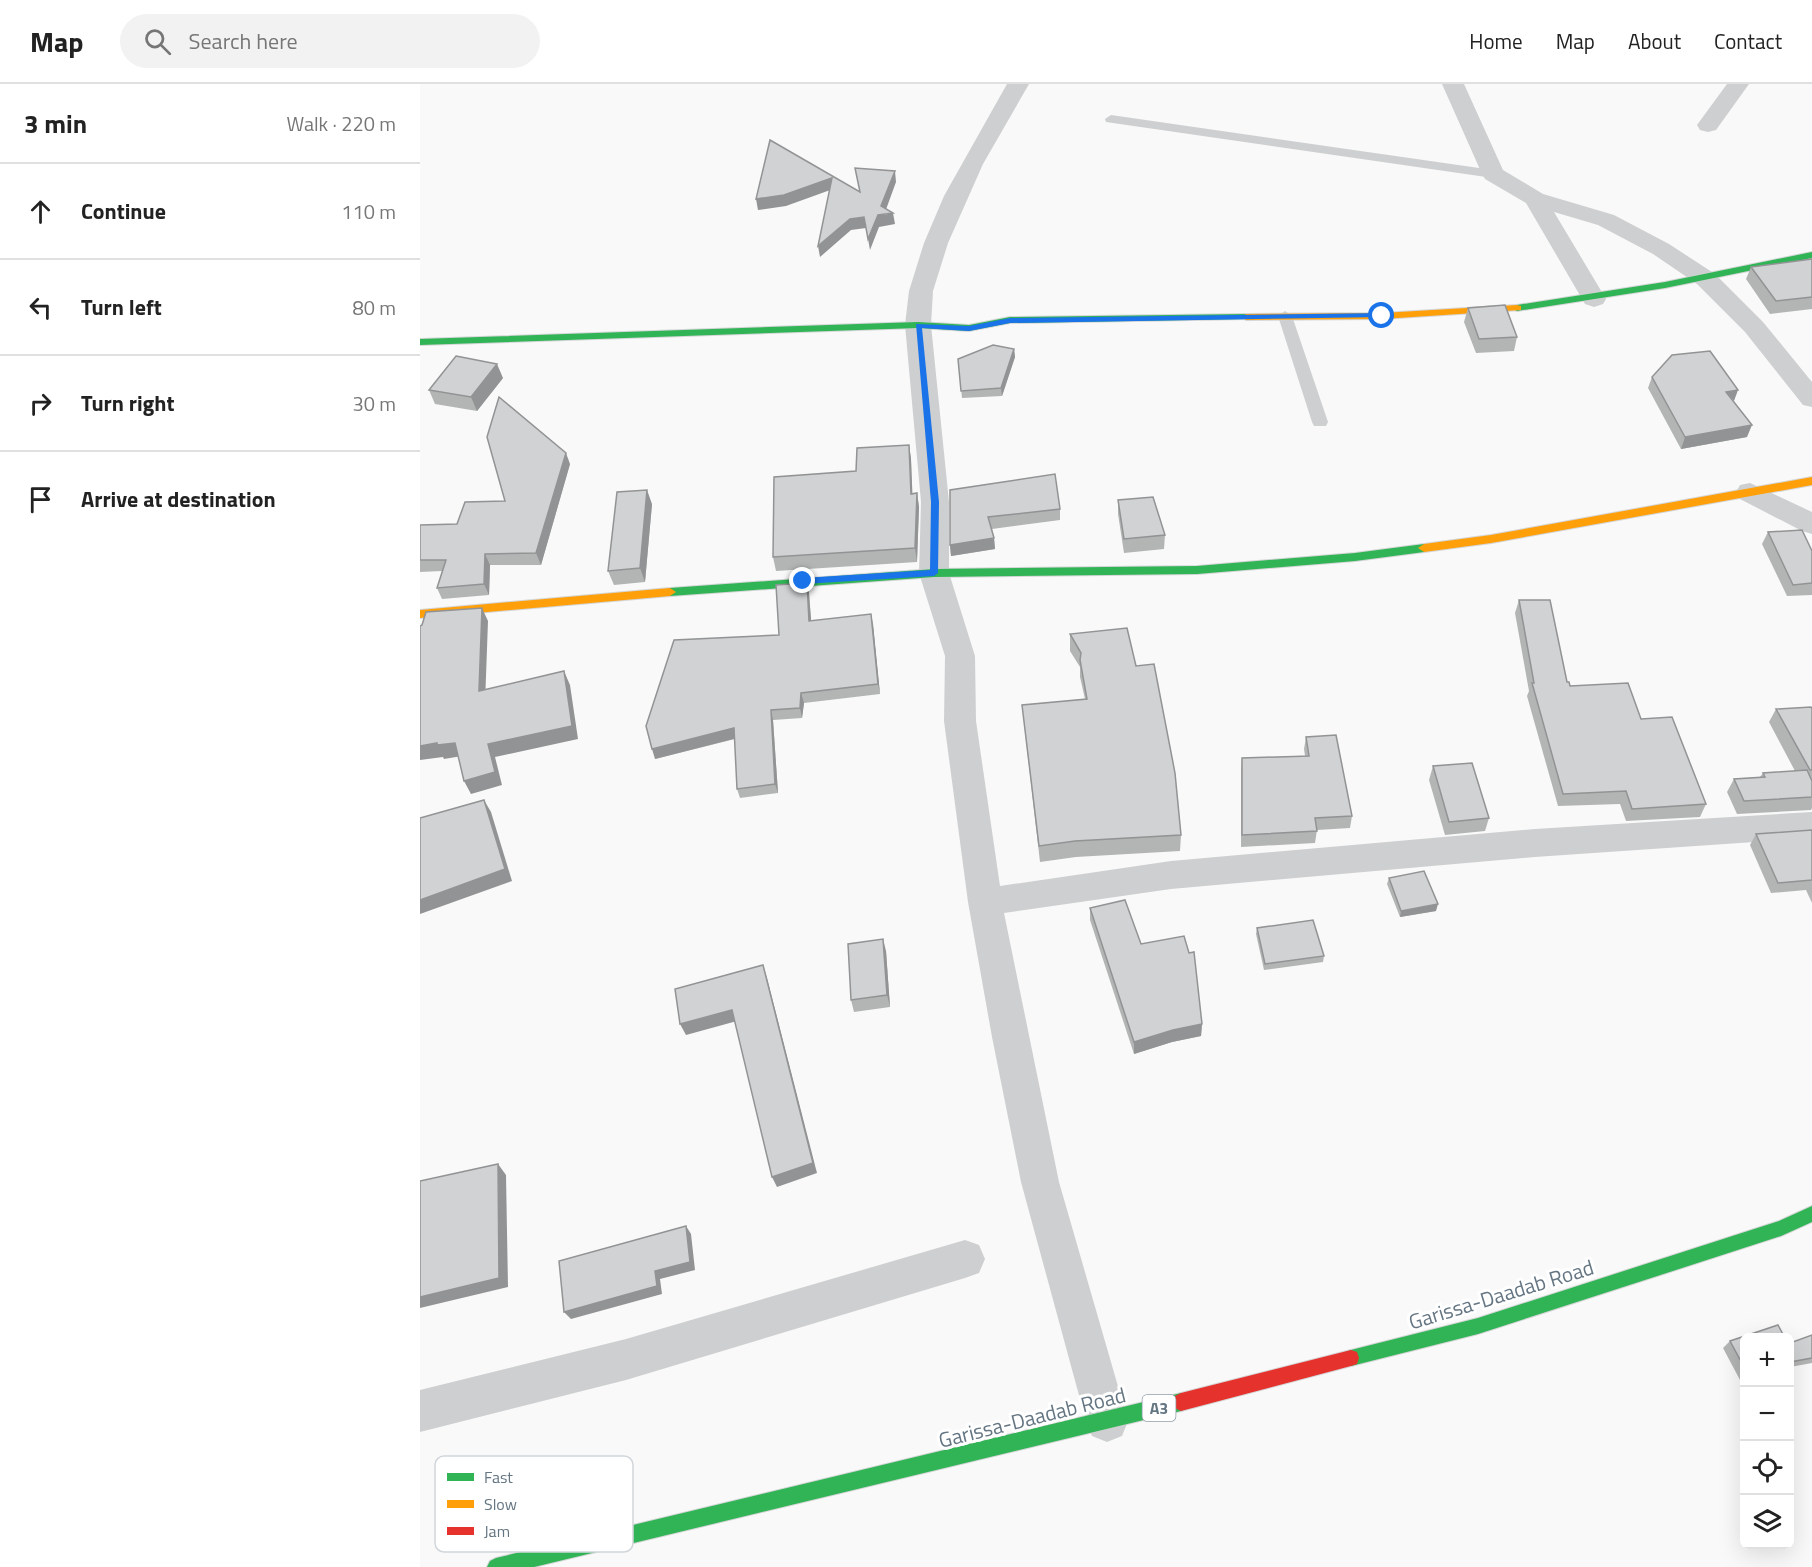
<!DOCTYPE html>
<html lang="en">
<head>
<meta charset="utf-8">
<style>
  :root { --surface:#fff; --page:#f2f2f2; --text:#222; --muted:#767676; --line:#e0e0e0 }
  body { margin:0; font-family:"Titillium Web",sans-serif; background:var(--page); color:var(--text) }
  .controls { position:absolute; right:18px; bottom:18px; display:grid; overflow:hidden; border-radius:9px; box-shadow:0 6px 24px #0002 }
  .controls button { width:54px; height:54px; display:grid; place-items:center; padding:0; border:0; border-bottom:2px solid var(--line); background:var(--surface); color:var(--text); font:30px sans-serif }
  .stop { position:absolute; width:18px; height:18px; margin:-14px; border:4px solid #1a73e8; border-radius:50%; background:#fff }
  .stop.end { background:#1a73e8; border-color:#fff; box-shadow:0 2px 6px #0008 }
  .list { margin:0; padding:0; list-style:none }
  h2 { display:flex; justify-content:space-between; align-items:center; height:78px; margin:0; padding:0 24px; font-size:26px }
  h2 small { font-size:20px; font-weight:400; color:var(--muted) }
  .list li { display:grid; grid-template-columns:39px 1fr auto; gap:18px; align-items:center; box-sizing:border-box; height:96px; padding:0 24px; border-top:2px solid var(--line) }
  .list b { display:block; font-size:22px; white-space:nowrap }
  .list em { font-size:20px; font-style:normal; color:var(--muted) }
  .icon { flex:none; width:33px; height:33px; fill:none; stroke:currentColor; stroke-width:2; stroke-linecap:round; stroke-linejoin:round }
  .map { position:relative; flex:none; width:1392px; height:1483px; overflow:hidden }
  header { display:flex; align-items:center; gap:36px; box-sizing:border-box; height:84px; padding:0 30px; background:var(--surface); border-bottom:2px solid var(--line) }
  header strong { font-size:28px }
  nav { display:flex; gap:33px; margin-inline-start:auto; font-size:21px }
  .search { width:420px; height:54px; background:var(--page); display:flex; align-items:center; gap:15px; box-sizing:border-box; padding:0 21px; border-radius:33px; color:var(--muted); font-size:22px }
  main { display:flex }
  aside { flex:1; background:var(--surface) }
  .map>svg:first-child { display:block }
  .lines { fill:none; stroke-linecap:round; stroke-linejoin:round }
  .fast-casing { stroke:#d5d6d7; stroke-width:2 }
  .slow-casing { stroke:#d5d6d7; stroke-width:2 }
  .jam-casing { stroke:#d5d6d7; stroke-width:2 }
  .lane { fill:#cecfd0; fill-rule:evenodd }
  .street { fill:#cecfd0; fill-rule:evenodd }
  .fast { fill:#30b455; fill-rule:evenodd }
  .slow { fill:#ff9f0a; fill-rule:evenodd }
  .jam { fill:#e5322d; fill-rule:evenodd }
  .wall { fill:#b3b5b5 }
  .shaded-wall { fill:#929394 }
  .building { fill:#d0d2d3; stroke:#929394; stroke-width:1.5 }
  .route { fill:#1a73e8 }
  .labels { text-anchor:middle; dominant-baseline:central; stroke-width:6; stroke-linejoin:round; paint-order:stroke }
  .shield { fill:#fff; stroke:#939fa8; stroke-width:1.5 }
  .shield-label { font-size:16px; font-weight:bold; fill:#657683 }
  .near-street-label { font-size:21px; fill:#657683; stroke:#fff }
  .key { fill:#fff; stroke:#d1d6da; stroke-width:1.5 }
  .key-label { font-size:16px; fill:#657683 }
</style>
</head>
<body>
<header>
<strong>Map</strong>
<div class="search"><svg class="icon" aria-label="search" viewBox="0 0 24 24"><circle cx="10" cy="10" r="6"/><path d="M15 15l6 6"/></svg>Search here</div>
<nav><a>Home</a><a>Map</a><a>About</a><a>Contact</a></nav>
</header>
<main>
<aside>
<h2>3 min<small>Walk · 220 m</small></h2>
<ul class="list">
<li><svg class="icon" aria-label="ahead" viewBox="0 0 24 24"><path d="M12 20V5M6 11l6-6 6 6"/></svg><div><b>Continue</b></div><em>110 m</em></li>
<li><svg class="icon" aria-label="left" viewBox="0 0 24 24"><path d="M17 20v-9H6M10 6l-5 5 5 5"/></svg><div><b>Turn left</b></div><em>80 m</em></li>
<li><svg class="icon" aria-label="right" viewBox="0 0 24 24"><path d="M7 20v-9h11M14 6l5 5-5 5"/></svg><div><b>Turn right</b></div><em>30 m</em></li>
<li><svg class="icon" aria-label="arrive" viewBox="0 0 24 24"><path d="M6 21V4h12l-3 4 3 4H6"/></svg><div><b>Arrive at destination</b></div></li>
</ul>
</aside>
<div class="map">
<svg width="1392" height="1483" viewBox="0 0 1392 1483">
  <rect width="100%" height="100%" fill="#f9f9f9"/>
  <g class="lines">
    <g class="fast-casing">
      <g id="fast">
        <polygon points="1392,168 1392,174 1245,204 1097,227 1092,224 1097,221 1245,198"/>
        <polygon points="826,230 830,231 830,235 590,239 549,247 498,244 0,261 0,255 498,238 549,241 590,233"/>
        <polygon points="1004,460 1010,464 1004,468 935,477 777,490 514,493 250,512 244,508 250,504 514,485 777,482 935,469"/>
        <polygon points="1392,1122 1392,1138 1361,1152 1058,1250 931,1282 925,1280 923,1274 925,1268 931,1266 1058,1234 1359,1137"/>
        <polygon points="761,1309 767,1312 770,1318 767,1324 761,1327 114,1483 67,1483 70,1477 76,1474"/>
      </g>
    </g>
    <g class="slow-casing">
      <g id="slow">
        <polygon points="1097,221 1101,222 1101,226 962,235 826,236 821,233 826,230 962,229"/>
        <polygon points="1392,393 1392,401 1071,459 1004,468 998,464 1004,460 1071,451"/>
        <polygon points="250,504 256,508 250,512 0,534 0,526"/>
      </g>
    </g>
    <g class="jam-casing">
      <polygon id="jam" points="931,1266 937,1268 939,1274 937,1280 931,1282 761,1327 755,1324 752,1318 755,1312 761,1309"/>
    </g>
    <g class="lane">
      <polygon points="691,31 1073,86 1080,90 1073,94 686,38 685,35"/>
      <polygon points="865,227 872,232 908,338 906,342 894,342 892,338 858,232"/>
    </g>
    <g class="street">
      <polygon points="587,0 609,0 563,80 528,159 513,207 511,241 529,418 529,489 555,572 556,637 580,802 751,777 1115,745 1392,728 1392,754 1115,773 751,805 584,829 639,1098 708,1337 702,1352 687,1358 672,1352 666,1337 601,1098 572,953 548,818 524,637 525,572 499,489 501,418 485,241 489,207 504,159 524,112"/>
      <polygon points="1022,0 1044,0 1083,86 1123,110 1194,131 1249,160 1295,190 1343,238 1392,298 1392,323 1383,321 1325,248 1277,200 1233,170 1178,141 1134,128 1186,215 1183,220 1174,223 1165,220 1106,119 1065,95 1062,90"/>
      <polygon points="1307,0 1329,0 1296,46 1288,48 1280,46 1277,41"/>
      <polygon points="1330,399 1392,428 1392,450 1382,447 1320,415 1316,408 1320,401"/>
      <polygon points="545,1156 559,1161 565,1175 559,1189 545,1194 206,1296 0,1348 0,1306 206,1255"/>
    </g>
    <use href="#fast" class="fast"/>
    <use href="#slow" class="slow"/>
    <use href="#jam" class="jam"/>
  </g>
  <g class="wall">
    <polygon points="1392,175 1392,225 1350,230 1326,195 1331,183"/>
    <polygon points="1048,224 1097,253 1094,267 1056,269 1044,238"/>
    <polygon points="594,265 595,273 582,312 542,314 538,275"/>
    <polygon points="1232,293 1314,317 1327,353 1261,365 1228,304"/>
    <polygon points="83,294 57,327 15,320 9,306"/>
    <polygon points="489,361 491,375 492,410 497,409 499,423 497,478 356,487 353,473 436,387"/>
    <polygon points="150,380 121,481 70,481 69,511 22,515 17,504 22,487 0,488 0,441 37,440 85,417"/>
    <polygon points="530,406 640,425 640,436 572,445 574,454 575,465 531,472 530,461"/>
    <polygon points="698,416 745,451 744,465 704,469 698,430"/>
    <polygon points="232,420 225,498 194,501 188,487"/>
    <polygon points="1348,448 1392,467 1392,511 1367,512 1342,460"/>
    <polygon points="387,499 389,509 391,537 453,540 460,610 384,619 382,634 353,636 358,709 320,714 317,705 315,655 235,675 359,551"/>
    <polygon points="1099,516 1147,598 1150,602 1221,635 1286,720 1280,733 1206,737 1200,720 1138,722 1107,612 1109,607 1095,529"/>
    <polygon points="650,550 716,582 761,751 760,767 656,773 620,778 602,621 665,615 660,593 660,583 650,567"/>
    <polygon points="1356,625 1392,625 1392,724 1391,726 1317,730 1307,708 1314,695 1340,693 1343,689 1375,687 1349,638"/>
    <polygon points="886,653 932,732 930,744 897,746 895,759 821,763 821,687 822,674 885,672 884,665"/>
    <polygon points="1013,682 1069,734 1065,747 1025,751 1009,696"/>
    <polygon points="1392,746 1392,819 1386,806 1351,809 1330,761 1336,750"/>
    <polygon points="969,794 1016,827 980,833 967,800"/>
    <polygon points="670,824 782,940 781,952 752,958 714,970 670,836"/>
    <polygon points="837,844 904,872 903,878 844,886 836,850"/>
    <polygon points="466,867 470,923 434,928 431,916"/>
    <polygon points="1392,1251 1392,1279 1370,1283 1370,1259"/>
    <polygon points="1324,1254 1324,1294 1320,1296 1303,1264 1310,1257"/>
  </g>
  <g class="shaded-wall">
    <polygon points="475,87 476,98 464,131 473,129 475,140 459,143 450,166 448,155"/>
    <polygon points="412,94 413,105 366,122 338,126 336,115"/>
    <polygon points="444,133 446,144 431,146 400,173 398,162 430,135"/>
    <polygon points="594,265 595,273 582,312 581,304"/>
    <polygon points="77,280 83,294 57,327 51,313"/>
    <polygon points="1318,306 1314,317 1306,308"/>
    <polygon points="1332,341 1327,353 1261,365 1265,353"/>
    <polygon points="489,361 491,375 493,424 491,410"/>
    <polygon points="146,369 150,380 121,481 116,469"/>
    <polygon points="227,406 232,420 225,498 220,484"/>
    <polygon points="497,409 499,423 497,478 495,464"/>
    <polygon points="574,454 575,465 531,472 530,461"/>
    <polygon points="65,470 70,481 69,511 64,500"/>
    <polygon points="387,499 389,509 392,548 389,537"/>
    <polygon points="62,524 68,537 65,620 59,607"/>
    <polygon points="451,530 453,540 460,610 458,600"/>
    <polygon points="144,587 150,601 158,655 75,673 82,701 51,710 44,697 68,660"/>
    <polygon points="381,609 384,619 382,634 380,624"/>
    <polygon points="351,626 353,636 358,709 355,700"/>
    <polygon points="314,644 317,654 235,675 232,665"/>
    <polygon points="17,659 35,659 42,672 24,675 23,673 0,676 0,662"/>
    <polygon points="64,716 71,728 92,797 0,830 0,816"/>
    <polygon points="1018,820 1016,827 980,833 981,827"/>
    <polygon points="463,855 466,867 470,923 467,911"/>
    <polygon points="343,881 347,894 397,1089 357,1103 352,1093"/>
    <polygon points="312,926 317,937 266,951 260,940"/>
    <polygon points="782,940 781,952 752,958 714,970 714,958 753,946"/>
    <polygon points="78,1080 86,1091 88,1203 0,1224 0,1213"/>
    <polygon points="266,1142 271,1150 275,1186 240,1195 242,1210 151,1235 144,1228 235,1187"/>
  </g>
  <g class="building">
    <polygon points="350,56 440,108 435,84 475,87 461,122 473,129 458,131 448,155 444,133 430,135 398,162 412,94 364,111 336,115"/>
    <polygon points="1392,175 1392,213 1356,217 1331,183"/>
    <polygon points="1085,221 1097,253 1059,255 1048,224"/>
    <polygon points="573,261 594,265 581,304 541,307 538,275"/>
    <polygon points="1290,267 1318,306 1306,308 1332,341 1265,353 1232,293 1252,271"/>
    <polygon points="36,272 77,280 51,313 9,306"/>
    <polygon points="79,313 146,369 116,469 65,470 64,500 17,504 26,476 0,476 0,441 37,440 45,418 85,417 67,353"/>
    <polygon points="489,361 491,410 497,409 495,464 353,473 354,393 436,387 437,364"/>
    <polygon points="635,390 640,425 568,433 574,454 530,461 530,406"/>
    <polygon points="227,406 220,484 188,487 197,408"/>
    <polygon points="733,413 745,451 704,455 698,416"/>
    <polygon points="1382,446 1392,467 1392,499 1373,501 1348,448"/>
    <polygon points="387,499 389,537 451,530 458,600 381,609 380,624 351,626 355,700 317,705 314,644 232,665 226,642 254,556 359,551 356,501"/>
    <polygon points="1099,516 1130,516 1147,598 1149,598 1150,602 1208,599 1221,635 1252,633 1286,720 1212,725 1206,707 1143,710 1112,599 1114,599"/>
    <polygon points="62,524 59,607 144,587 152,642 68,660 75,688 44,697 35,659 17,661 17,659 0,662 0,542 2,541 6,528"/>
    <polygon points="707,544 716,582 734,580 755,689 761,751 655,757 619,762 602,621 667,615 660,576 661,569 650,550"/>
    <polygon points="1391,623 1392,625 1392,686 1390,686 1356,625"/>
    <polygon points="916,651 932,732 895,734 897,747 822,751 822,674 889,672 886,653"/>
    <polygon points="1052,679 1069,734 1029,738 1013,682"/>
    <polygon points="1387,686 1392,697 1392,713 1324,717 1314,695 1345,693 1343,689"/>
    <polygon points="64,716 85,785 0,816 0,734"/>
    <polygon points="1392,746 1392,796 1358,799 1336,750"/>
    <polygon points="1004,787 1018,820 981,827 969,794"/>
    <polygon points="705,816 721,860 764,852 769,869 774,868 782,940 753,946 714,958 670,824"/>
    <polygon points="893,836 904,872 845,880 837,844"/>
    <polygon points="463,855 467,911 431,916 428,860"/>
    <polygon points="343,881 393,1079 352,1093 312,926 260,940 255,905"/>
    <polygon points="78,1080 79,1194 0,1213 0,1097"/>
    <polygon points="266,1142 270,1178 235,1187 237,1202 144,1228 139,1177"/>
    <polygon points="1358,1241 1365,1254 1324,1254 1324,1283 1310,1257"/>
    <polygon points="1392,1251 1392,1274 1370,1278 1370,1259"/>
  </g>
  <polygon class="route" points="962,229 964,233 590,239 549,247 502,244 519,418 518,489 514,492 383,500 379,497 383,494 510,486 511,418 496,240 549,242 590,234"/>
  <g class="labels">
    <rect class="shield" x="722.5" y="1311" width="33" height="26" rx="4.5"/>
    <g class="shield-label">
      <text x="739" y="1324">A3</text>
    </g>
    <g class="near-street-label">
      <text transform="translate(1081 1210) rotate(-17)">Garissa-Daadab Road</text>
      <text transform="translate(612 1333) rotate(-14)">Garissa-Daadab Road</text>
    </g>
  </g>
  <rect x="15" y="1372" width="198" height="96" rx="9" class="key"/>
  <rect x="27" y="1389" width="27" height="8" fill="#30b455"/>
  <rect x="27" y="1416" width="27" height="8" fill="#ff9f0a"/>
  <rect x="27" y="1443" width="27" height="8" fill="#e5322d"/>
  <g class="key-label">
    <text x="64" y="1399">Fast</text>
    <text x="64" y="1426">Slow</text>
    <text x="64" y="1453">Jam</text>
  </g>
</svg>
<div class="controls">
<button>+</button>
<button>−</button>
<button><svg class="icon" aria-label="locate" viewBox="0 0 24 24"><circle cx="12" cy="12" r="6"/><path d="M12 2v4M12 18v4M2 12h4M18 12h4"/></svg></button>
<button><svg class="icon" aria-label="layers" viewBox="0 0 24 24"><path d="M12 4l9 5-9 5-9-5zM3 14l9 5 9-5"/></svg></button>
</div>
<div class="stop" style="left:962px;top:232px"></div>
<div class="stop end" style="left:383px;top:497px"></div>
</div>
</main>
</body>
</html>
